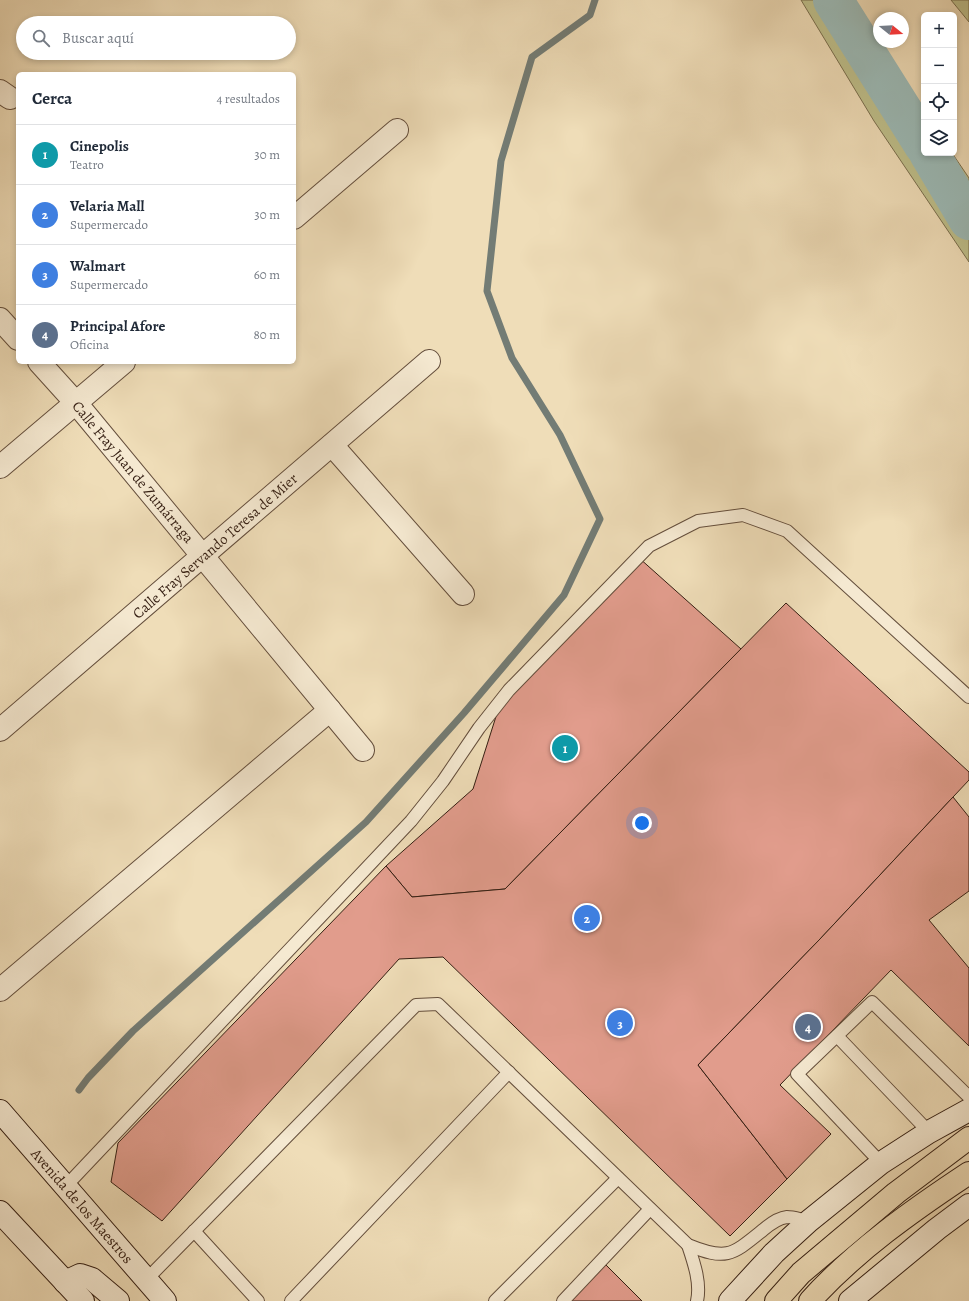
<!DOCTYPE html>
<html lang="es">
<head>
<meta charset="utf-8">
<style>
  :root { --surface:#fff; --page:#f2f2f3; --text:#1f2937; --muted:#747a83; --line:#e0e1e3; --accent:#8f2418 }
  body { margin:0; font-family:Alegreya,serif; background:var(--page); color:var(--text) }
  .controls { position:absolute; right:12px; top:12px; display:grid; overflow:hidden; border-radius:6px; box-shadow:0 2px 6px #0003 }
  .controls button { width:36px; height:36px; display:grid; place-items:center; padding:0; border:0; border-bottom:1px solid var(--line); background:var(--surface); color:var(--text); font:20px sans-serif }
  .compass { position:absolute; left:873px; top:12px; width:36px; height:36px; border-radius:50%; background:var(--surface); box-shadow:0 2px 6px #0003; rotate:108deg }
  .you { position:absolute; left:642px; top:823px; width:14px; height:14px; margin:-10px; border:3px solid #fff; border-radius:50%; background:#1a73e8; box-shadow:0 0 0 6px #1a73e833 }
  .badge { display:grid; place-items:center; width:26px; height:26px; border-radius:50%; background:var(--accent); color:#fff; font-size:13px; font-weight:700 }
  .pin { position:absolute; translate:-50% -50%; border:2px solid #fff; box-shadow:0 1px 4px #0006 }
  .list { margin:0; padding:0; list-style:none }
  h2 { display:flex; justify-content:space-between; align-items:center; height:52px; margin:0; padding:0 16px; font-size:17px }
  h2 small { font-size:13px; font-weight:400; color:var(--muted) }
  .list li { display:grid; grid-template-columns:26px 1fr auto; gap:12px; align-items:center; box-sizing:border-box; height:60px; padding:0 16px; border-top:1px solid var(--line) }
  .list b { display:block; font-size:15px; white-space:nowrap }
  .list p { margin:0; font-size:13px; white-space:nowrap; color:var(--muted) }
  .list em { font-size:13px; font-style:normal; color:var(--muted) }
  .icon { flex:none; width:22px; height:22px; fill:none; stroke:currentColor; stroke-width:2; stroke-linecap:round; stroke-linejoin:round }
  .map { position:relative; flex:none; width:969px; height:1301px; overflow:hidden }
  .search { position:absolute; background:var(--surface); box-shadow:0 2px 6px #0003; left:16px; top:16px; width:280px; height:44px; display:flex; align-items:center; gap:10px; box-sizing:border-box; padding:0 14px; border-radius:22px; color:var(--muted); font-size:15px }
  .panel { position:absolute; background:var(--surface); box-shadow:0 2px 6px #0003; left:16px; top:72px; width:280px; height:292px; border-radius:6px }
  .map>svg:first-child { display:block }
  .green { fill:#bebf8b; stroke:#7a6f4f }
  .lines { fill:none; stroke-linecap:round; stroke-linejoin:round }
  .stream { stroke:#737c75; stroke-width:7 }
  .river { stroke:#9cbab6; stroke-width:40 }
  .building { fill:#e19c8c; stroke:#351f13 }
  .lane-casing { stroke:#644e3c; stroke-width:14 }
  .street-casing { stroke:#644e3c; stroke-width:24 }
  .secondary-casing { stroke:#351f13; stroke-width:24 }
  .primary-casing { stroke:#351f13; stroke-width:24 }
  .lane { stroke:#f5e9d1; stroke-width:12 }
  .street { stroke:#f5e9d1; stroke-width:22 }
  .secondary { stroke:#f5e9d1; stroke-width:22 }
  .primary { stroke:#efddb8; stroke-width:22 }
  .labels { text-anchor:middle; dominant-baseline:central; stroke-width:3.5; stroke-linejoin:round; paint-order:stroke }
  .street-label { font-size:15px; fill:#351f13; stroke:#f5e9d1 }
</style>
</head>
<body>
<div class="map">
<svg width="969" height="1301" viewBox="0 0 969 1301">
  <rect width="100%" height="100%" fill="#efddb8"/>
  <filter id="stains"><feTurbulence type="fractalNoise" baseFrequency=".005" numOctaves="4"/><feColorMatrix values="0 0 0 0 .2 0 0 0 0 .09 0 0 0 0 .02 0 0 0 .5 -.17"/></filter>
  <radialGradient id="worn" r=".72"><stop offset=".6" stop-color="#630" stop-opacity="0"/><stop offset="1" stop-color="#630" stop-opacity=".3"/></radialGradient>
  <g class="green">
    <polygon points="801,0 847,0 924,113 924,153 952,153 969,178 969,262 874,121"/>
    <polygon points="951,0 969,0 969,22"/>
  </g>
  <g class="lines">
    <polyline class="stream" points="79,1090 88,1078 133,1031 366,822 464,713 564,595 600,519 560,435 512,358 487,291 501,161 532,57 590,15 595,0"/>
    <g class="river">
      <polyline points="833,0 924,145"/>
      <polyline points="929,153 969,220"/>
    </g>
  </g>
  <g class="building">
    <polygon points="638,557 741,649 505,889 412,897 386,866 473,789 499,707"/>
    <polygon points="786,603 969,772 969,780 820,939 698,1065 787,1179 730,1236 443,957 399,959 162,1221 111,1182 118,1143 386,866 412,897 505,889"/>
    <polygon points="953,797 969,817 969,891 929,920 969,968 969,1046 891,970 780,1085 831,1134 787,1179 698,1065 820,939"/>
    <polygon points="605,1264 642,1301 568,1301"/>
  </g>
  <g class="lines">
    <g class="lane-casing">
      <g id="lane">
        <polyline points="837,1036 929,1132"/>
        <polyline points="881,1163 797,1074 872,1002 969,1097"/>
        <polyline points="66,1186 411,821 443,781 479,728 509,690 649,546 698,521 743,515 787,531 969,697"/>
        <polyline points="194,1231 258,1301"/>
        <path d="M688,1245C694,1263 701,1283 697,1301"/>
        <path d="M146,1280L416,1005L438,1004L688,1245C727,1261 732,1255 763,1230C770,1224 778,1218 787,1217C794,1217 802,1220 809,1221"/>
        <polyline points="291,1301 509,1072"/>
        <polyline points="495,1301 618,1178"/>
        <polyline points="563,1301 650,1209"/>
      </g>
    </g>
    <g class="street-casing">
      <g id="street">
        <polyline points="0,91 10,98"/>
        <polyline points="294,218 397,130"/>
        <polyline points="0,319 18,339"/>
        <polyline points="39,362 76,403 363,750"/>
        <polyline points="332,445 463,594"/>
        <polyline points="0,467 124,362"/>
        <polyline points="0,730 429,361"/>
        <polyline points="0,990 330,710"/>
      </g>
    </g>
    <g class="secondary-casing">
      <g id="secondary">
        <polyline points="0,1111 165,1301"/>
        <polyline points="0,1212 83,1301"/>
        <polyline points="65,1282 80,1275 92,1279 118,1301"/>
        <polyline points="730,1301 774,1253 809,1221 881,1163 929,1132 969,1110"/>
        <polyline points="850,1301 937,1229 969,1205"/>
      </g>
    </g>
    <g class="primary-casing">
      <g id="primary">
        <polyline points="776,1301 801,1273 896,1193 969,1138"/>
        <path d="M810,1301C855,1251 913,1210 969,1173"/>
      </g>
    </g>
    <use href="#lane" class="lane"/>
    <use href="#street" class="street"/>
    <use href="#secondary" class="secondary"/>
    <use href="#primary" class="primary"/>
  </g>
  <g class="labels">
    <g class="street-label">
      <text transform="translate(133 472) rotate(50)">Calle Fray Juan de Zumárraga</text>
      <text transform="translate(215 546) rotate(-41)">Calle Fray Servando Teresa de Mier</text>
      <text transform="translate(82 1206) rotate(49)">Avenida de los Maestros</text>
    </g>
  </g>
  <rect width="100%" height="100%" filter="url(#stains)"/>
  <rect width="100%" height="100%" fill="url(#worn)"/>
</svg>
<div class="controls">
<button>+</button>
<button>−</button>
<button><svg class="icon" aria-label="locate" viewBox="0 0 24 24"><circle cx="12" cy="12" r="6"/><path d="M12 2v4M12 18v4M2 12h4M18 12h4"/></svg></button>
<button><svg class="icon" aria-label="layers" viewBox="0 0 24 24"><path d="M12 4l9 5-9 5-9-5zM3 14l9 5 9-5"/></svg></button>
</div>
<svg class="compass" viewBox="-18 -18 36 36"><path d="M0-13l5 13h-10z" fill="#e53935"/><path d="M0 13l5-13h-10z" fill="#747a83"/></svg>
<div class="you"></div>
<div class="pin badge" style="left:565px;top:748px;background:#0f9aa8">1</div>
<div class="pin badge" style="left:587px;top:918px;background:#3f7fe0">2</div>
<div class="pin badge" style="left:620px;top:1023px;background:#3f7fe0">3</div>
<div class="pin badge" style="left:808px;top:1027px;background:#5c6f8a">4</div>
<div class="search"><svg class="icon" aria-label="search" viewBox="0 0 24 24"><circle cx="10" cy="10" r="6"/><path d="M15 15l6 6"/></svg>Buscar aquí</div>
<section class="panel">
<h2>Cerca<small>4 resultados</small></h2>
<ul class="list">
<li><span class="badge" style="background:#0f9aa8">1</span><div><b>Cinepolis</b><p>Teatro</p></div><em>30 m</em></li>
<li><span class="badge" style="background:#3f7fe0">2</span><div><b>Velaria Mall</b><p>Supermercado</p></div><em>30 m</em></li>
<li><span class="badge" style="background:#3f7fe0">3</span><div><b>Walmart</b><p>Supermercado</p></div><em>60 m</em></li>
<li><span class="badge" style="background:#5c6f8a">4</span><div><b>Principal Afore</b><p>Oficina</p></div><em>80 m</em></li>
</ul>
</section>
</div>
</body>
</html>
